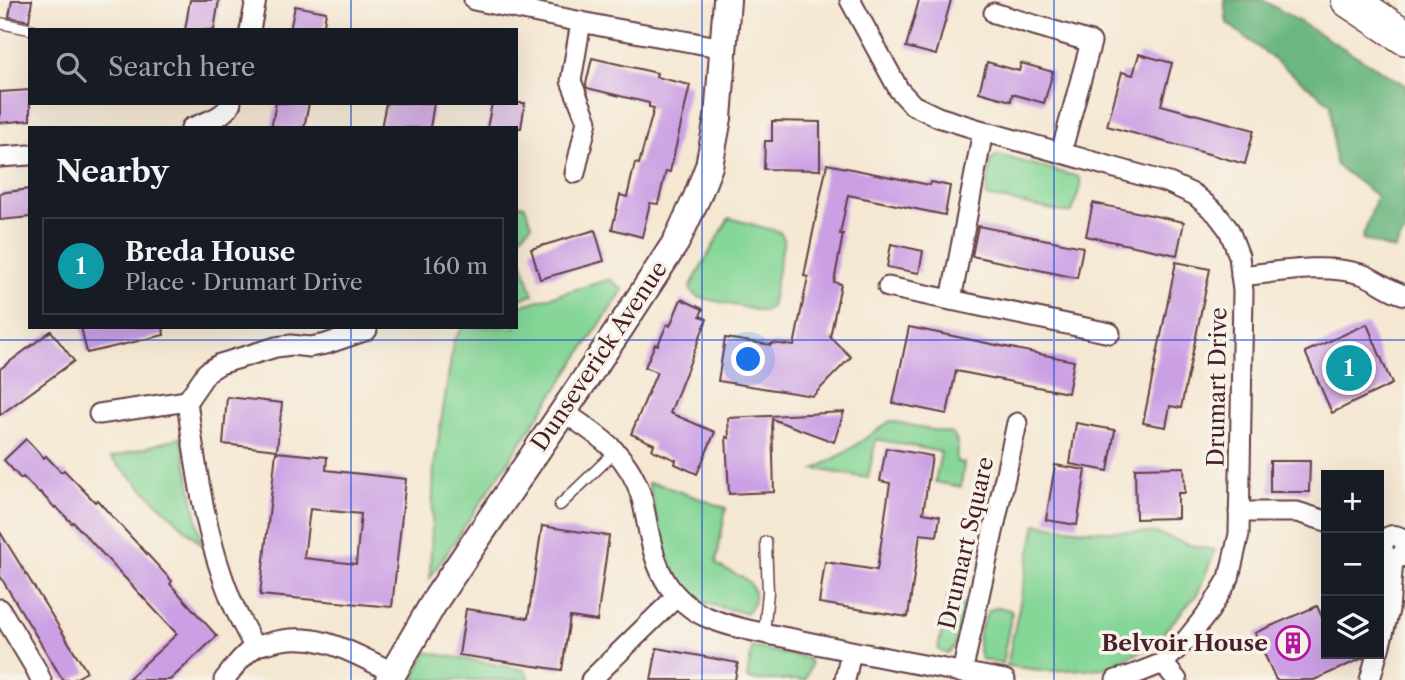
<!DOCTYPE html>
<html lang="en">
<head>
<meta charset="utf-8">
<style>
  :root { --surface:#171b24; --page:#242831; --text:#f1f3f6; --muted:#9ea1a6; --line:#363941; --accent:#d690ce }
  body { margin:0; font-family:"Libre Caslon Text",serif; background:var(--page); color:var(--text) }
  .controls { position:absolute; right:21px; bottom:21px; display:grid; overflow:hidden; border-radius:0px; box-shadow:0 7px 28px #0002 }
  .controls button { width:63px; height:63px; display:grid; place-items:center; padding:0; border:0; border-bottom:2px solid var(--line); background:var(--surface); color:var(--text); font:35px sans-serif }
  .you { position:absolute; left:749px; top:360px; width:24px; height:24px; margin:-18px; border:5px solid #fff; border-radius:50%; background:#1a73e8; box-shadow:0 0 0 10px #1a73e833 }
  .badge { display:grid; place-items:center; width:46px; height:46px; border-radius:50%; background:var(--accent); color:#fff; font-size:23px; font-weight:700 }
  .pin { position:absolute; translate:-50% -50%; border:4px solid #fff; box-shadow:0 2px 7px #0006 }
  .list { margin:0; padding:0; list-style:none }
  h2 { display:flex; justify-content:space-between; align-items:center; height:91px; margin:0; padding:0 28px; font-size:30px }
  h2 small { font-size:23px; font-weight:400; color:var(--muted) }
  .list li { display:grid; grid-template-columns:46px 1fr auto; gap:21px; align-items:center; box-sizing:border-box; height:98px; margin:0 14px 14px; padding:0 14px; border:2px solid var(--line); border-radius:0px }
  .list b { display:block; font-size:26px; white-space:nowrap }
  .list p { margin:0; font-size:23px; white-space:nowrap; color:var(--muted) }
  .list em { font-size:23px; font-style:normal; color:var(--muted) }
  .icon { flex:none; width:38px; height:38px; fill:none; stroke:currentColor; stroke-width:2; stroke-linecap:round; stroke-linejoin:round }
  .map { position:relative; flex:none; width:1405px; height:680px; overflow:hidden }
  .search { position:absolute; background:var(--surface); box-shadow:0 7px 28px #0002; left:28px; top:28px; width:490px; height:77px; display:flex; align-items:center; gap:18px; box-sizing:border-box; padding:0 24px; border-radius:0px; color:var(--muted); font-size:26px }
  .panel { position:absolute; background:var(--surface); box-shadow:0 7px 28px #0002; left:28px; top:126px; width:490px; height:203px; border-radius:0px }
  .map>svg:first-child { display:block }
  .green { fill:#85d697; stroke:#687a61; stroke-width:2 }
  .forest { fill:#6cb780; stroke:#5b6b56; stroke-width:2 }
  .building { fill:#cb9fe4; fill-rule:evenodd }
  .lines { fill:none; stroke-linecap:round; stroke-linejoin:round }
  .lane-casing { stroke:#643d44; stroke-width:13 }
  .street-casing { stroke:#643d44; stroke-width:23 }
  .secondary-casing { stroke:#643d44; stroke-width:30 }
  .highway-casing { stroke:#643d44; stroke-width:38 }
  .lane { stroke:#fff; stroke-width:10 }
  .street { stroke:#fff; stroke-width:19 }
  .secondary { stroke:#fff; stroke-width:26 }
  .highway { stroke:#fff; stroke-width:35 }
  .grid { fill:none; stroke:#1d4ed8; stroke-width:2; stroke-opacity:0.55 }
  .labels { text-anchor:middle; dominant-baseline:central; stroke-width:7; stroke-linejoin:round; paint-order:stroke }
  .street-label { font-size:23px; fill:#4a1f2b; stroke:#f7f3e8 }
  .poi-label { font-size:23px; font-weight:bold; fill:#4a1f2b; stroke:#f7f3e8; text-anchor:end }
</style>
</head>
<body>
<div class="map">
<svg width="1405" height="680" viewBox="0 0 1405 680">
  <rect width="100%" height="100%" fill="#f7f3e8"/>
  <filter id="ink" filterUnits="userSpaceOnUse"><feTurbulence type="fractalNoise" baseFrequency=".0143" numOctaves="2"/><feDisplacementMap in="SourceGraphic" scale="14" xChannelSelector="R" yChannelSelector="G"/><feConvolveMatrix kernelMatrix="1 2 1 2 8 2 1 2 1" color-interpolation-filters="sRGB"/></filter>
  <filter id="wash" filterUnits="userSpaceOnUse"><feTurbulence type="fractalNoise" baseFrequency=".00686" numOctaves="4" result="noise"/><feDisplacementMap in="SourceGraphic" scale="28" xChannelSelector="R" yChannelSelector="G"/><feGaussianBlur stdDeviation="1.57" result="paint"/><feColorMatrix in="noise" values="0 0 0 0 0 0 0 0 0 0 0 0 0 0 0 0 0 1.4 0 .05"/><feComposite in="paint" operator="in"/></filter>
  <g filter="url(#wash)">
    <rect width="100%" height="100%" fill="#f5e8d3"/>
    <g class="green">
      <polygon points="998,155 1079,177 1081,184 1072,212 1062,212 986,196 991,159"/>
      <polygon points="516,204 525,206 532,224 516,241 533,295 516,300"/>
      <polygon points="729,218 780,232 784,239 771,307 764,312 698,297 692,292 690,287"/>
      <polygon points="610,279 623,290 430,578 434,467 454,340 463,327 516,327 516,307"/>
      <path d="M890,421L952,434C961,442 955,451 957,462L964,463L961,487L935,482L941,452L876,439L868,478L815,469L843,454Z"/>
      <polygon points="181,437 202,545 111,458"/>
      <path d="M648,483L658,484L726,508L716,563C729,576 749,572 754,593C755,602 752,607 746,613C734,610 721,608 709,604C660,586 661,525 648,483Z"/>
      <polygon points="1036,524 1083,530 1156,533 1190,545 1215,550 1198,593 1151,647 1105,668 1048,671 1007,666"/>
      <polygon points="948,595 961,600 964,608 955,646 947,654 938,650"/>
      <path d="M997,607L1010,610L1012,613L1002,663L1001,664L981,659C975,639 979,629 988,611Z"/>
      <polygon points="752,647 808,659 811,664 805,680 753,680 747,678"/>
      <polygon points="426,652 525,670 530,680 414,680"/>
    </g>
    <polygon class="forest" points="1224,0 1263,0 1405,85 1405,232 1394,250 1362,239 1377,196 1335,164 1331,104 1227,23"/>
    <g id="blocks">
      <g class="building">
        <polygon points="12,0 32,0 29,21 9,17"/>
        <polygon points="190,0 219,0 214,30 185,30"/>
        <polygon points="919,0 951,0 936,55 906,47"/>
        <polygon points="295,6 326,12 323,30 290,30"/>
        <polygon points="1139,54 1172,63 1161,105 1254,130 1245,164 1107,126 1122,72 1133,75"/>
        <polygon points="592,58 657,73 656,77 690,85 670,172 666,171 658,204 650,203 642,237 612,229 620,195 627,197 635,163 639,164 654,108 649,107 649,103 587,88 586,84"/>
        <polygon points="987,62 1019,71 1021,63 1053,72 1044,103 1012,94 1011,101 979,92"/>
        <polygon points="30,90 30,120 0,123 0,92"/>
        <polygon points="276,103 309,103 304,128 271,128"/>
        <polygon points="386,103 434,103 430,128 381,128"/>
        <polygon points="492,103 525,103 521,128 487,128"/>
        <polygon points="772,121 820,122 820,170 764,169 765,141 772,141"/>
        <polygon points="827,164 930,185 931,182 950,186 945,215 848,195 840,234 843,234 834,282 841,284 830,337 851,357 813,396 718,381 725,338 771,345 772,343 794,346 808,277 804,276"/>
        <polygon points="30,189 30,217 0,220 0,193"/>
        <polygon points="1093,203 1184,222 1177,255 1086,236"/>
        <polygon points="978,226 1083,247 1077,278 972,256"/>
        <polygon points="595,230 604,261 540,279 531,249"/>
        <polygon points="891,244 923,251 919,273 887,267"/>
        <polygon points="1176,262 1210,269 1181,408 1170,406 1166,427 1143,423"/>
        <polygon points="681,299 703,309 700,316 707,319 670,413 715,432 697,474 675,464 676,460 652,450 654,444 631,434 657,372 645,367 655,344 658,345 667,324 670,326"/>
        <polygon points="1367,324 1392,384 1332,413 1305,352"/>
        <polygon points="81,327 163,327 164,335 87,353"/>
        <polygon points="909,327 1074,361 1068,393 956,371 947,414 893,403"/>
        <polygon points="51,331 74,361 0,415 0,369"/>
        <polygon points="227,397 282,403 277,450 223,444"/>
        <polygon points="844,412 834,442 772,419 774,492 729,494 726,437 729,438 728,418"/>
        <polygon points="1076,423 1115,430 1108,471 1070,464"/>
        <polygon points="26,439 44,458 46,456 61,472 64,470 95,502 97,500 172,581 170,584 217,636 170,680 127,680 177,634 73,522 72,523 56,507 55,508 40,492 39,493 23,477 21,479 4,460"/>
        <polygon points="886,448 932,456 923,513 940,516 937,536 920,534 908,617 819,603 825,562 877,570 890,483 880,481"/>
        <path d="M276,452L327,457L326,470L406,479L392,607L260,595ZM310,509L361,514L356,564L304,558Z"/>
        <polygon points="1270,461 1310,461 1309,492 1270,492"/>
        <polygon points="1055,465 1086,470 1077,525 1046,520"/>
        <polygon points="1184,467 1185,493 1178,493 1178,518 1136,519 1135,468"/>
        <polygon points="542,526 609,536 597,621 570,617 562,670 459,655 466,609 528,618"/>
        <polygon points="0,532 87,672 73,680 63,680 0,576"/>
        <polygon points="1317,606 1326,626 1326,654 1364,654 1363,658 1314,680 1276,680 1255,633"/>
        <polygon points="657,648 738,663 735,680 651,680"/>
      </g>
    </g>
  </g>
  <g filter="url(#ink)">
    <use href="#blocks" fill-opacity="0" stroke="#643d44" stroke-width="2"/>
    <g class="lines">
      <g class="lane-casing">
        <g id="lane">
          <polyline points="0,23 34,30"/>
          <polyline points="560,505 615,452"/>
          <polyline points="764,633 768,592 766,542"/>
        </g>
      </g>
      <g class="street-casing">
        <g id="street">
          <polyline points="474,0 606,27 724,48"/>
          <polyline points="850,0 899,90 913,105 938,117 983,131 1169,183 1195,195 1216,213 1229,230 1239,256 1243,291 1239,534 1229,578 1210,610 1187,639 1163,663 1130,676 1116,680"/>
          <polyline points="994,13 1091,42 1061,153"/>
          <polyline points="250,30 256,0"/>
          <path d="M191,128C204,123 225,117 231,103"/>
          <polyline points="0,157 30,155"/>
          <polyline points="575,173 587,121 571,81 581,22"/>
          <path d="M1241,276C1279,272 1323,263 1361,274C1377,279 1388,291 1405,295"/>
          <polyline points="888,287 1110,333"/>
          <polyline points="951,300 983,131"/>
          <path d="M562,411C598,435 630,454 642,499C649,528 651,559 668,585C677,598 694,613 709,618C738,630 771,634 802,641C869,655 937,668 1005,680"/>
          <polyline points="99,414 187,401"/>
          <polyline points="1239,512 1297,512 1326,521"/>
          <path d="M1405,545C1402,535 1393,533 1385,539L1382,549L1384,555L1393,559L1401,557L1405,549"/>
          <polyline points="0,609 36,669 41,680"/>
          <path d="M254,647C248,634 241,622 235,609C206,543 196,471 187,401L207,372L220,364L276,347L291,345L310,347L326,344L367,330"/>
          <polyline points="1379,649 1389,610 1393,559"/>
          <polyline points="1163,663 1177,680"/>
          <polyline points="962,673 1017,423"/>
          <path d="M224,680C233,669 242,655 254,648C258,645 264,644 269,643C316,629 351,652 392,672"/>
          <polyline points="591,680 677,596"/>
          <polyline points="845,680 851,652"/>
          <polyline points="1370,680 1377,654"/>
        </g>
      </g>
      <g class="secondary-casing">
        <polyline id="secondary" points="389,680 436,599 620,328 676,242 697,197 709,166 718,118 727,0"/>
      </g>
      <g class="highway-casing">
        <polyline id="highway" points="1349,0 1405,37"/>
      </g>
      <use href="#lane" class="lane"/>
      <use href="#street" class="street"/>
      <use href="#secondary" class="secondary"/>
      <use href="#highway" class="highway"/>
    </g>
  </g>
  <path class="grid" d="M351,0V30M702,0V680M1054,0V680M351,103V128M351,327V680M0,340H1405"/>
  <defs>
    <g id="building-ring" transform="scale(1.75)"><circle r="9.5" fill="#f7f3e8" stroke="#b5179e" stroke-width="1.5"/><path d="M-4-6H4V6H1V3H-1V6H-4ZM-2.5-4.3h1.7v1.8h-1.7ZM.8-4.3h1.7v1.8H.8ZM-2.5-1h1.7V.8h-1.7ZM.8-1h1.7V.8H.8Z" fill="#b5179e"/></g>
  </defs>
  <g fill-rule="evenodd">
    <use href="#building-ring" x="1293" y="643"/>
  </g>
  <g class="labels">
    <g class="street-label">
      <text transform="translate(599 356) rotate(-56)">Dunseverick Avenue</text>
      <text transform="translate(1217 387) rotate(-89)">Drumart Drive</text>
      <text transform="translate(966 543) rotate(-77)">Drumart Square</text>
    </g>
    <g class="poi-label">
      <text x="1268" y="643">Belvoir House</text>
    </g>
  </g>
</svg>
<div class="controls">
<button>+</button>
<button>−</button>
<button><svg class="icon" aria-label="layers" viewBox="0 0 24 24"><path d="M12 4l9 5-9 5-9-5zM3 14l9 5 9-5"/></svg></button>
</div>
<div class="you"></div>
<div class="pin badge" style="left:1349px;top:368px;background:#0f9aa8">1</div>
<div class="search"><svg class="icon" aria-label="search" viewBox="0 0 24 24"><circle cx="10" cy="10" r="6"/><path d="M15 15l6 6"/></svg>Search here</div>
<section class="panel">
<h2>Nearby<small></small></h2>
<ul class="list">
<li><span class="badge" style="background:#0f9aa8">1</span><div><b>Breda House</b><p>Place · Drumart Drive</p></div><em>160 m</em></li>
</ul>
</section>
</div>
</body>
</html>
